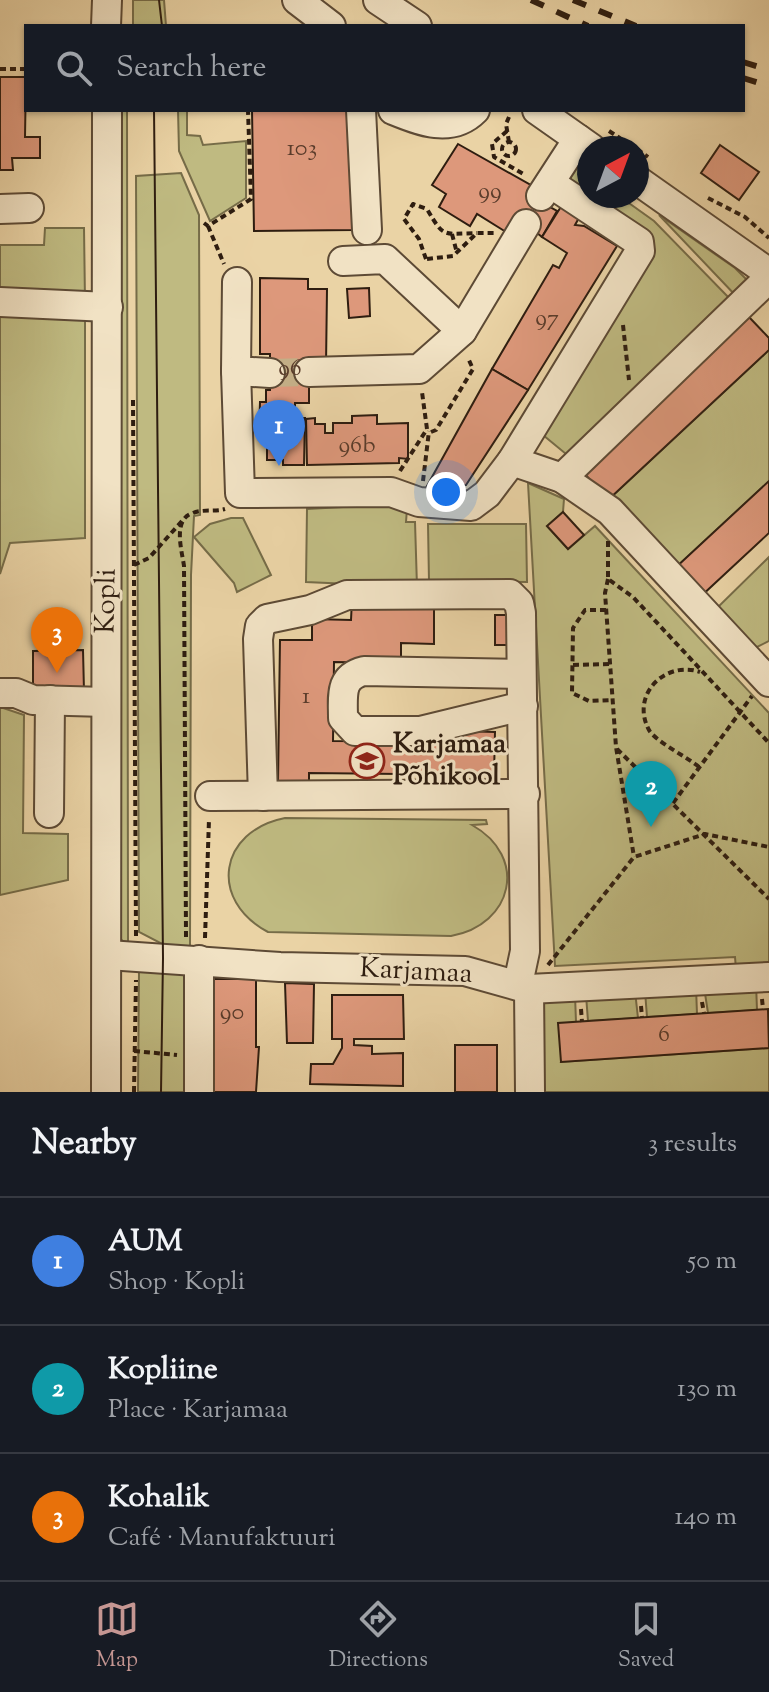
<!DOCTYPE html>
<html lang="en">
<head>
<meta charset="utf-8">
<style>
  :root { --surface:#171b24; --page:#20242c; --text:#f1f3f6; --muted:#9ea1a6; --line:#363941; --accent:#c59692 }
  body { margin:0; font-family:"Sorts Mill Goudy",serif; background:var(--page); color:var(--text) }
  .compass { position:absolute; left:577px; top:136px; width:72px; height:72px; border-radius:50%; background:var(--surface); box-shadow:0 2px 6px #0004; rotate:41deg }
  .you { position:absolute; left:446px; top:492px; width:28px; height:28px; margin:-20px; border:6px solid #fff; border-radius:50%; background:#1a73e8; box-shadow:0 0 0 12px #1a73e833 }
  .badge { display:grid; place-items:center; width:52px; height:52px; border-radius:50%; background:var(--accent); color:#fff; font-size:26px; font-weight:700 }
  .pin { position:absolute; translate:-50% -66px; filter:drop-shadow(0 2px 4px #0008) }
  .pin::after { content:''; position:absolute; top:42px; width:28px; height:24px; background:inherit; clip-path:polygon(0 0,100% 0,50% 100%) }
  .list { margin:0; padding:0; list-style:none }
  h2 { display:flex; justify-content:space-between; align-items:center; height:104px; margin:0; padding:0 32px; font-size:34px }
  h2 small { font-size:26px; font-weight:400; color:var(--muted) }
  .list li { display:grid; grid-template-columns:52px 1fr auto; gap:24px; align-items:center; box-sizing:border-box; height:128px; padding:0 32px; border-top:2px solid var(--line) }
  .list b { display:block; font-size:30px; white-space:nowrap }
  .list p { margin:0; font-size:26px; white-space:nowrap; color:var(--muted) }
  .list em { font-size:26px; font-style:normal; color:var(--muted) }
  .icon { flex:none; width:44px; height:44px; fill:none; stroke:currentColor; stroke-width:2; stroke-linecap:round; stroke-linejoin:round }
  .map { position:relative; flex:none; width:769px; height:1092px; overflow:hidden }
  .search { position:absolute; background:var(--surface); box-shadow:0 2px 6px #0004; left:24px; right:24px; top:24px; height:88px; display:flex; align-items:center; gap:20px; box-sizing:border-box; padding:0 28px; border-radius:0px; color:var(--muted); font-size:30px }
  .sheet { height:488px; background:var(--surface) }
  nav { display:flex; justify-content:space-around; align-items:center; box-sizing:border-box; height:112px; border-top:2px solid var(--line); background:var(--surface); font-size:22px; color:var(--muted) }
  nav a { display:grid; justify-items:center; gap:4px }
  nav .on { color:var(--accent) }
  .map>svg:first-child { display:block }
  .green { fill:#bfba81; stroke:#766c48; stroke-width:2 }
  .building { fill:#dd987b; stroke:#2e1d10; stroke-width:2 }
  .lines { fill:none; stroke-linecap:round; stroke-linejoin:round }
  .minor-tunnel { stroke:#c4af87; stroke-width:28; stroke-dasharray:28 14; stroke-linecap:butt }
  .minor-casing { stroke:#5d4a35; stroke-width:32 }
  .path { stroke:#2e1d10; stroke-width:4; stroke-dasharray:6 4; stroke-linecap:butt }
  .minor { stroke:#f1e2c4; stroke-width:28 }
  .tram { stroke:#2e1d10; stroke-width:2 }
  .rail { stroke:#2e1d10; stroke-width:6; stroke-dasharray:14 14; stroke-linecap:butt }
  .labels { text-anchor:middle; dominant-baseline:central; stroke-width:6; stroke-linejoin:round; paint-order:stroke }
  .number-label { font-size:24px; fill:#5a3c2b }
  .street-label { font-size:28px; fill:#2e1d10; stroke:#f1e2c4 }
  .poi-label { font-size:28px; font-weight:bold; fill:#2e1d10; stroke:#f1e2c4; text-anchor:start }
</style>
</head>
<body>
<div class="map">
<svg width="769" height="1092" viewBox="0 0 769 1092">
  <rect width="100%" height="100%" fill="#ead3a5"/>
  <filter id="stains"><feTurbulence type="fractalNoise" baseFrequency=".0025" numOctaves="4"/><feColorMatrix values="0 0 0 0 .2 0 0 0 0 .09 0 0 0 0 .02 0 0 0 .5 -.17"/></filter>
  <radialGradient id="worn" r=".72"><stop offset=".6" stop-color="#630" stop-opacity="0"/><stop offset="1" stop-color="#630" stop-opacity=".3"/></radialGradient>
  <g class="green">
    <polygon points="133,0 164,0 166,26 133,26"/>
    <polygon points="120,110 127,110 128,948 121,939"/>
    <polygon points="178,110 187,110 187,135 200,136 203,145 246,141 246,198 210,221 179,151"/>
    <polygon points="573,164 589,175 589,196 619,196 654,221 733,302 574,452 566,454 543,435 648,251 565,184"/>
    <polygon points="181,173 199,215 200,515 194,516 191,575 190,946 168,947 139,932 136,176"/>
    <polygon points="659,215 735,268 752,285 738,298"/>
    <polygon points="45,228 84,228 85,301 0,295 0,245 44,245"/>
    <polygon points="0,305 85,310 85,538 10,543 0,574"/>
    <polygon points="769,350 769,481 673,570 608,500"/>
    <polygon points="528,483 564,499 563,512 547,526 568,549 595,526 769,713 769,967 736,969 735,957 555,966"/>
    <polygon points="397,504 407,509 406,522 415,522 417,587 306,582 307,509"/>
    <polygon points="231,518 243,518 271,575 237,592 234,583 194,537 210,524"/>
    <polygon points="428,524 526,524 527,582 429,581"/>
    <polygon points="769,557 769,641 755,648 716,609"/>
    <polygon points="0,707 24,715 23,833 68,834 68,880 0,895"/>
    <path d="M285,818L486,820L487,824L472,825C529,857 513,925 451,936L268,932C208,900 219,831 285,818Z"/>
    <polygon points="139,972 187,972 188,1092 138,1092"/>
    <polygon points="756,983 757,1010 708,1013 704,987"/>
    <polygon points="696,987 697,1014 647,1017 645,991"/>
    <polygon points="635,991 638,1018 588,1021 586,995"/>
    <polygon points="575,995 576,1022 561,1062 769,1048 769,1092 537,1092 540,998"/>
  </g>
  <g class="building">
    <polygon points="0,77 26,77 25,137 40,137 40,158 12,158 13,170 0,170"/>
    <polygon points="252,110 351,110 353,230 254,231"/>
    <polygon points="458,144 536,188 541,202 557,211 542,237 526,224 506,232 477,214 470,226 439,207 446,194 432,185"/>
    <polygon points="720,145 759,172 739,200 701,173"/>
    <polygon points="562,205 580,216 575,225 584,226 617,246 528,390 492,369 553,265 559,268 567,253 542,237"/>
    <polygon points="260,278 308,279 308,289 327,289 326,365 309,365 309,403 295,403 295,418 305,418 304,465 283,465 283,460 267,460 267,441 259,440 260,402 266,402 266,390 270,390 270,354 260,354"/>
    <polygon points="369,288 370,316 349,318 347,289"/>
    <polygon points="749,317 769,338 769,350 608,500 583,472"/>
    <polygon points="492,369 528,390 466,485 427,486"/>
    <polygon points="377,415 377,424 408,423 408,459 399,458 399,463 307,465 306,419 315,418 315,424 325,424 325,433 333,433 333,423 352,423 352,416"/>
    <polygon points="769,481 769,533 699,598 673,570"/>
    <polygon points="563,512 584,535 568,549 547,526"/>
    <polygon points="352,599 434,600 434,644 401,643 401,663 334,662 333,741 463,742 463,731 495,732 494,775 309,773 309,783 278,782 280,640 312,640 312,619 351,620"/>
    <rect x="495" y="615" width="20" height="30"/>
    <polygon points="83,650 84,691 33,692 33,651"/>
    <polygon points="209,979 256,979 256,1047 259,1047 256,1092 209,1092"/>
    <polygon points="285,983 314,984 313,1043 287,1043"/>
    <polygon points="332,995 403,995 404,1039 354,1039 354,1045 372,1046 372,1054 403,1053 403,1086 310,1084 311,1064 333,1064 342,1048 342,1039 332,1039"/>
    <polygon points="768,1009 769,1048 561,1062 558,1023"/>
    <rect x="455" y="1045" width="42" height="47"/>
  </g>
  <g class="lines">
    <polyline class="minor-tunnel" points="270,373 309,372"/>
    <g class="minor-casing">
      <g id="minor">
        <polyline points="297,0 331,26"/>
        <polyline points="378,0 417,26"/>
        <polyline points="106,26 107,0"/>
        <polyline points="361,110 367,230"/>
        <path d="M393,110C420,121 451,134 475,110"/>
        <polyline points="537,110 591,148"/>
        <polyline points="637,180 769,273"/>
        <polyline points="541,196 578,139"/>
        <polyline points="0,209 29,208"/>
        <polyline points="343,261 385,259 462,331"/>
        <polyline points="237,282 236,371 270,373"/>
        <polyline points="0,302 108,307"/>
        <polyline points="236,371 240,493 391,492 419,502 471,506 487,494 512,461 640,251 639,242 550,183"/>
        <polyline points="309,372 419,369 462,331 526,224"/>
        <polyline points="512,461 562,478 610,511 769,682"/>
        <polyline points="562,478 769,278"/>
        <path d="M521,674L364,671C339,677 343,696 343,718L355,731H420L523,706"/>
        <polyline points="0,693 16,693 33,700 106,702"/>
        <polyline points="210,796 525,794"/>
        <polyline points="263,796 258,639 260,626 267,619 310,610 347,595 510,594 519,603 521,613 525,951 518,984"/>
        <polyline points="49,813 50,700"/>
        <polyline points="108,955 280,967 465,971 529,989 769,977"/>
        <polyline points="529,989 530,1092"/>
        <polyline points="106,1092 107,110"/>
        <polyline points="199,1092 199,960"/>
      </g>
    </g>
    <g class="path">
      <polyline points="0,69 26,69"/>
      <polyline points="507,131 492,144 494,157 525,175"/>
      <polyline points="609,131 635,148"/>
      <circle cx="509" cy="149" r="7"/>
      <polyline points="509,142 506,124 509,117"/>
      <polyline points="637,149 648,157"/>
      <polyline points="708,198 745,217 769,238"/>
      <polyline points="204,223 208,226 251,199 248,110"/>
      <polyline points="208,226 224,264"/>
      <polyline points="452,234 457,253"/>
      <path d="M426,259L419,239L404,219L413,204L427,209C444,238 442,234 477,233"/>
      <polyline points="427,259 453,256 477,233 495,233"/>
      <polyline points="623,325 629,380"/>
      <polyline points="133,400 136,936"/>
      <polyline points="431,432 436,430 473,369 468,358"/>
      <polyline points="400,471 427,429 422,392"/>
      <polyline points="423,481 429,431"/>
      <polyline points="608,541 608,579 633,597 769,743"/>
      <polyline points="134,565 149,558 182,521"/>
      <polyline points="608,579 605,593 616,747 634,857"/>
      <polyline points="606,610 585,610 573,628 572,693 589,701 612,700"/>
      <polyline points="573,665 610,664"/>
      <polyline points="617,749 769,899"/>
      <path d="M699,767C687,757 655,741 649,730C630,695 665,660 700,672"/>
      <polyline points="673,803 752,696"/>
      <path d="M186,937L184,566C182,551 172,519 193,513C202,509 215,512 225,509"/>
      <polyline points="205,938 209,819"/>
      <polyline points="548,965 634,857 705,834 769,847"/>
      <polyline points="762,999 763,1009"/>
      <polyline points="702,1002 704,1013"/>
      <polyline points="641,1006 642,1017"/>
      <polyline points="581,1009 582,1022"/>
      <polyline points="134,1051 177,1055"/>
      <polyline points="134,1092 136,980"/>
    </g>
    <use href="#minor" class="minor"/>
    <g class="tram">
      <polyline points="159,0 162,26"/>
      <polyline points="154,110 163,958 161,1092"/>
    </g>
    <g class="rail">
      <polyline points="531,0 588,26"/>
      <polyline points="573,0 636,26"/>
      <polyline points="743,62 769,70"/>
      <polyline points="743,78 769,86"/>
    </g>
  </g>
  <defs>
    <g id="school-ring" transform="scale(1.8)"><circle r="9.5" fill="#f1e2c4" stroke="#8f2418" stroke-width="1.5"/><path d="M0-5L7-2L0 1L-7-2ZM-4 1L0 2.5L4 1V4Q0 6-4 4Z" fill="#8f2418"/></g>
  </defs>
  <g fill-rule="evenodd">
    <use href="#school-ring" x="367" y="761"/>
  </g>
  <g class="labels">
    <g class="number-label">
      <text x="302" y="149">103</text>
      <text x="490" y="192">99</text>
      <text x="547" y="319">97</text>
      <text x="290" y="369">96</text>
      <text x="357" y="446">96b</text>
      <text x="306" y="697">1</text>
      <text x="232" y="1013">90</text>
      <text x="664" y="1035">6</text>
    </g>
    <g class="street-label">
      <text transform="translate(107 601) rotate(-89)">Kopli</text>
      <text transform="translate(416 972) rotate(3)">Karjamaa</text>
    </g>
    <g class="poi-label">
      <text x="393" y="745">Karjamaa<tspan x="393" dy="32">Põhikool</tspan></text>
    </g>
  </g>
  <rect width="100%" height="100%" filter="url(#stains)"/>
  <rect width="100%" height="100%" fill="url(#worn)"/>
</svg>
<svg class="compass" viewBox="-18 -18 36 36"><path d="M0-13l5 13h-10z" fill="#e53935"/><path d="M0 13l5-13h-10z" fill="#9ea1a6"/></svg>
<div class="you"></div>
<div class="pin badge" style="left:279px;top:466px;background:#3f7fe0">1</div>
<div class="pin badge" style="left:651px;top:827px;background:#0f9aa8">2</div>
<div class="pin badge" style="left:57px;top:673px;background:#e8710a">3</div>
<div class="search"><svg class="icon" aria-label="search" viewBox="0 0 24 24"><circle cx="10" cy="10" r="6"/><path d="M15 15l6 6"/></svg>Search here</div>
</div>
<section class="sheet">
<h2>Nearby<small>3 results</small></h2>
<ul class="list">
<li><span class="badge" style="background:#3f7fe0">1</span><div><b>AUM</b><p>Shop · Kopli</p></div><em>50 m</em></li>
<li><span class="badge" style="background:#0f9aa8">2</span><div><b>Kopliine</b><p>Place · Karjamaa</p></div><em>130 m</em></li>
<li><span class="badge" style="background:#e8710a">3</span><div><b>Kohalik</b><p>Café · Manufaktuuri</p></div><em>140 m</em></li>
</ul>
</section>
<nav>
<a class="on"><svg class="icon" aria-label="map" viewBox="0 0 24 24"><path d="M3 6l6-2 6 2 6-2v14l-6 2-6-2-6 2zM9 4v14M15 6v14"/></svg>Map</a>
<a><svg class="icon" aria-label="directions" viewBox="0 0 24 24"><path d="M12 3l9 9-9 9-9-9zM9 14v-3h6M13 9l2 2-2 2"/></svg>Directions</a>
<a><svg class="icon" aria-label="saved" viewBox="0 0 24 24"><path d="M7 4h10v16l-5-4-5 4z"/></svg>Saved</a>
</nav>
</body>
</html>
